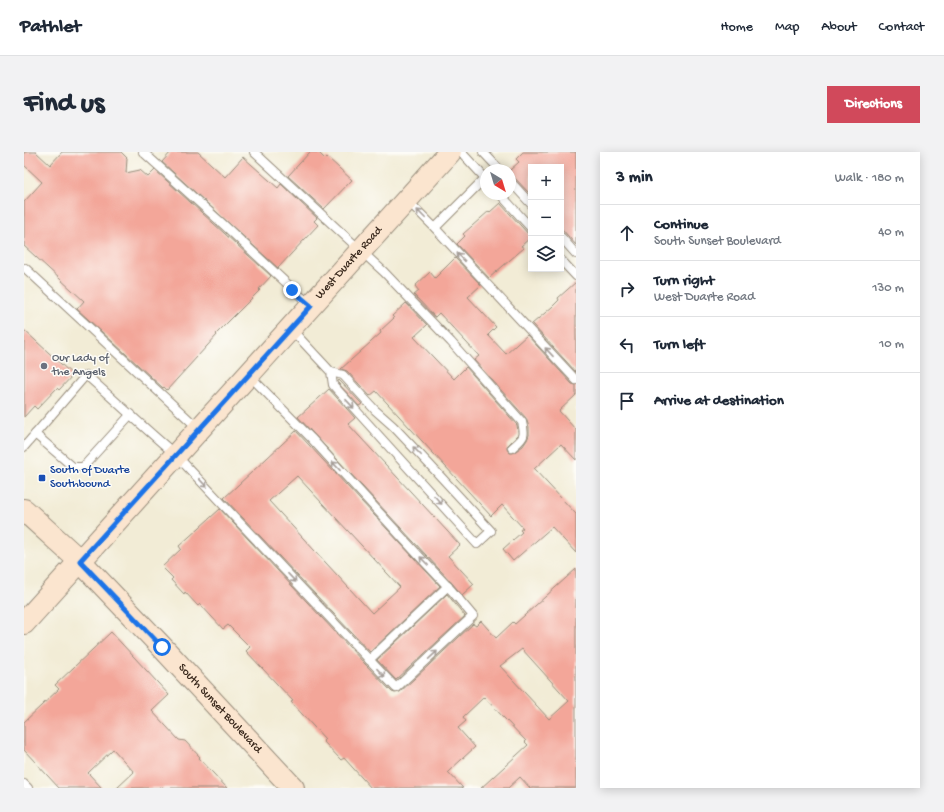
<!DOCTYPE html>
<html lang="en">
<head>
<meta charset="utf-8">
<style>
  :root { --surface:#fff; --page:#f2f2f3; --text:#1f2937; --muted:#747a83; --line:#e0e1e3; --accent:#d1495b }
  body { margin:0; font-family:"Gochi Hand",sans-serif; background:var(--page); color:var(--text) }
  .controls { position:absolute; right:12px; top:12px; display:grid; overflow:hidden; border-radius:0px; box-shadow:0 2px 10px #0003 }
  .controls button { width:36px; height:36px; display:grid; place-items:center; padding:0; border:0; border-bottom:1px solid var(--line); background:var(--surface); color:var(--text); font:20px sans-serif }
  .compass { position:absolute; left:456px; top:12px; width:36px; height:36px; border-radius:50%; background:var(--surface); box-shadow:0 2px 10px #0003; rotate:142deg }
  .stop { position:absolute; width:12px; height:12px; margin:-9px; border:3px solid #1a73e8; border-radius:50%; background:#fff }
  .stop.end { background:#1a73e8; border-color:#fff; box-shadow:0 1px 4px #0008 }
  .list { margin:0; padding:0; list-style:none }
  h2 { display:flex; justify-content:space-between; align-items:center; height:52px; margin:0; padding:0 16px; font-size:17px }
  h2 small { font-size:13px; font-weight:400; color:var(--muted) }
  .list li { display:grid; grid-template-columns:26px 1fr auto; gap:12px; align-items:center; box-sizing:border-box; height:56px; padding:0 16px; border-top:1px solid var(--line) }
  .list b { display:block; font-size:15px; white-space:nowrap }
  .list p { margin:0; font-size:13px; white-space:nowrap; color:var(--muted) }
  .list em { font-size:13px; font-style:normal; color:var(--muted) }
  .icon { flex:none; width:22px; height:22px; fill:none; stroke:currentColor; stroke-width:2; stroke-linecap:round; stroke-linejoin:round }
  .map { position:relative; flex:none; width:552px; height:636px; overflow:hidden; border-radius:0px }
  header { display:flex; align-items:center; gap:24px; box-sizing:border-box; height:56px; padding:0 20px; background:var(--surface); border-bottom:1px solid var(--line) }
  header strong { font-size:19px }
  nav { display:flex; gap:22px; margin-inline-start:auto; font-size:14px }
  .intro { display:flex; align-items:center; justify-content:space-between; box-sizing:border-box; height:96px; padding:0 24px }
  h1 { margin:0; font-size:28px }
  .button { padding:10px 18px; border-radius:0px; background:var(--accent); color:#fff; font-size:14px; font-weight:700 }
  main { display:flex; gap:24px; padding:0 24px }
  aside { flex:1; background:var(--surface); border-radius:0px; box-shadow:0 2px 10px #0003 }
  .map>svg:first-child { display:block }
  .building { fill:#f3a699; fill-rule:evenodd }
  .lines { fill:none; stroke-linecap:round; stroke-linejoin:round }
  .service-casing { stroke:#968b7a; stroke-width:10 }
  .secondary-casing { stroke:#968b7a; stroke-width:24 }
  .service { stroke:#fff; stroke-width:8 }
  .secondary { stroke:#fbe5cf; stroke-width:22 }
  .oneway { stroke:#a79f9a }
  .route { stroke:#1a73e8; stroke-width:5 }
  .worship-dot { fill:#6b7280; stroke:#fdfcf7; stroke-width:1.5 }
  .transit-dot { fill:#1a4fb4; stroke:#fdfcf7; stroke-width:1.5 }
  .labels { text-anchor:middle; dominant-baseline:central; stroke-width:3; stroke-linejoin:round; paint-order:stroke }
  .street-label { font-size:12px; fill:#3b2a1e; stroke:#fdfcf7 }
  .worship-label { font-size:12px; fill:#5b616d; stroke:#fdfcf7; text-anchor:start }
  .transit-label { font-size:12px; fill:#164399; stroke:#fdfcf7; text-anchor:start }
</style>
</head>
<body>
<header>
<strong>Pathlet</strong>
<nav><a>Home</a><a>Map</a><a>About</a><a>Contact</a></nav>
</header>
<div class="intro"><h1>Find us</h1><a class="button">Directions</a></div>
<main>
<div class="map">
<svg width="552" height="636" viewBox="0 0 552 636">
  <rect width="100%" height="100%" fill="#fdfcf7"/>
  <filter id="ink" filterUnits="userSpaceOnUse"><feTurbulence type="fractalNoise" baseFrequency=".025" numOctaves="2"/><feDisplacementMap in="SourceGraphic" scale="8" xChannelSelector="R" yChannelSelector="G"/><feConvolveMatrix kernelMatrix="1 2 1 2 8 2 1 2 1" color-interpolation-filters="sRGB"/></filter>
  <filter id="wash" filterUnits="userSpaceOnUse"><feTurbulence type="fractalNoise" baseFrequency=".012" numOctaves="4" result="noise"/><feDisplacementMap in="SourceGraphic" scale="16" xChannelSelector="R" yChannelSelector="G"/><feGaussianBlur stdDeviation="0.9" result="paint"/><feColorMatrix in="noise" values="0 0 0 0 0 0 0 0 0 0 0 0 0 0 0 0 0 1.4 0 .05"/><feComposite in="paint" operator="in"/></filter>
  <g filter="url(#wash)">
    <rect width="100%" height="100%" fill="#f2ecd6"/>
    <g id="blocks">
      <g class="building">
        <polygon points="0,0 12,0 26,13 38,0 97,0 103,6 102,21 116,18 124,25 131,18 247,124 235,137 236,138 192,182 193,183 143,238 140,235 139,236 53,157 60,149 0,94 0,50 18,30 0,13"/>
        <polygon points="147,0 174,0 201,25 219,5 254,36 257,32 293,66 290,69 294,73 254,116 138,10"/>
        <polygon points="286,0 294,0 301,7 303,5 328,28 300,57 264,24"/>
        <polygon points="499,0 552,0 552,93 537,76 537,15 507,15 507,43 486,21 486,18 495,10 492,7"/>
        <polygon points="476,51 507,85 497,94 500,96 465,126 433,92 441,84 439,82 465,59 466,60"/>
        <polygon points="431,106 457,133 444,145 472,175 464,183 482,202 503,183 548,232 552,233 552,243 535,259 552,278 552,308 537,292 510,317 552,362 552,401 528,375 489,409 479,397 498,380 496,378 499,376 478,353 467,364 352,239 346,244 323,219 317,217 357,181 356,179 370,166 368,164 382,151 403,173 390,185 430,227 442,215 493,273 494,280 494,283 483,294 483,297 484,299 486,301 489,301 499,294 503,288 505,283 505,275 502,266 450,208 455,204 415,161 411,165 390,143 395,139 391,134 406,120 411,126"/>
        <polygon points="552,130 552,220 508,172 528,155 535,148 534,146"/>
        <polygon points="0,178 49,223 35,238 33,236 13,257 10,254 0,265"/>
        <polygon points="315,228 338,252 335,254 314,231 314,229"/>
        <polygon points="305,237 331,266 324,272 436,393 424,404 450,432 438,443 428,431 274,265"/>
        <path d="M272,279L416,434L346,500L200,346ZM273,324L376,435L348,461L245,349Z"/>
        <path d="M196,357L341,512L368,540L371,541L376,540L449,472L452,474L457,469L472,486L489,470L491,472L552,417V636H506L496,625L484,636H457L504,593L501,590L502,589L460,545L439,565L442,569L434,576L451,595L424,620L439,636H347L320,606L317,608L299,589L301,587L267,550L269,549L222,499L226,495L204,473L199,477L176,452L174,454L161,440L160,442L147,428L149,426L138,415L157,397L155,394ZM498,497L545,549L525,567L476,514Z"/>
        <polygon points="423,442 441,464 372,528 353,508"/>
        <polygon points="87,480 145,543 128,559 155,588 161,589 176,605 175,606 203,636 93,636 110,620 89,597 64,621 78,636 35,636 0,598 0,570 35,537 31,533"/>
      </g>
    </g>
  </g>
  <g filter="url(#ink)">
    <use href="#blocks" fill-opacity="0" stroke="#968b7a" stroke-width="1"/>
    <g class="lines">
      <g class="service-casing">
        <g id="service">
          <polyline points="119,0 200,73 286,153"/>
          <path d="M230,0L360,120L427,190L498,270C502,286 499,286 488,296"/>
          <polyline points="437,0 462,27"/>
          <polyline points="459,0 476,18"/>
          <polyline points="486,29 507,52"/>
          <polyline points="476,42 507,76"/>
          <polyline points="383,48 411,76 552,228"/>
          <polyline points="411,76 461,26"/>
          <polyline points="537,85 552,102"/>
          <polyline points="537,108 552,124"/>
          <polyline points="1,116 175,277"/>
          <polyline points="267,177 307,220 319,223 351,258 369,274 405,312 467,379 453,392 309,233 307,220"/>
          <polyline points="11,282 49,315 59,315 107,262"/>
          <path d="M0,295L62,223C92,249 121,277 152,303L372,536L449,464L428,439L396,405L287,286L225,223"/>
          <polyline points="345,508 424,434"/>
          <polyline points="0,632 4,636"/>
        </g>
      </g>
      <g class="secondary-casing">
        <g id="secondary">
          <path id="s1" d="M0,358L56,409L138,495L269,636"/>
          <path id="s2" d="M0,471L426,0"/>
        </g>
      </g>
      <use href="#service" class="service"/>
      <use href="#secondary" class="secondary"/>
    </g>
    <defs><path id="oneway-shaft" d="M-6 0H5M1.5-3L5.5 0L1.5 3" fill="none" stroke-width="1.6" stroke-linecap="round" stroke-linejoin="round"/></defs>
    <g class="oneway">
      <use href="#oneway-shaft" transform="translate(397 62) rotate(-134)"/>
      <use href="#oneway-shaft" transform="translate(437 105) rotate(-133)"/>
      <use href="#oneway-shaft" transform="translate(525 200) rotate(-133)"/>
      <use href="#oneway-shaft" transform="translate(326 252) rotate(47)"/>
      <use href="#oneway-shaft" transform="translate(393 299) rotate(-134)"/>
      <use href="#oneway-shaft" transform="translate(312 314) rotate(-133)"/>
      <use href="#oneway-shaft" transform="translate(179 331) rotate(47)"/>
      <use href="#oneway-shaft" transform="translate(414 348) rotate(48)"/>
      <use href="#oneway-shaft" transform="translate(400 409) rotate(-134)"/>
      <use href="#oneway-shaft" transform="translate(268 426) rotate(47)"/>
      <use href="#oneway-shaft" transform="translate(409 503) rotate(-43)"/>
      <use href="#oneway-shaft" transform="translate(357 521) rotate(47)"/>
    </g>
  </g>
  <g class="lines" filter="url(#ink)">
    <polyline class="route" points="138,495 56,409 287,154 268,138"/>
  </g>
  <circle class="worship-dot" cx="20" cy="214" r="4"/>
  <rect class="transit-dot" x="14" y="322" width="8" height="8" rx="2"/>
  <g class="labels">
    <g class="street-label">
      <text stroke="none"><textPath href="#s2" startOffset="485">West Duarte Road</textPath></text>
      <text stroke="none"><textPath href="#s1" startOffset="279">South Sunset Boulevard</textPath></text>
    </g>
    <g class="worship-label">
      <text x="28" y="207">Our Lady of<tspan x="28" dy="14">the Angels</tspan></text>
    </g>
    <g class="transit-label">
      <text x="26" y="319">South of Duarte<tspan x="26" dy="14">Southbound</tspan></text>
    </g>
  </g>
</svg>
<div class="controls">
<button>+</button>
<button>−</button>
<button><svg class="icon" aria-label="layers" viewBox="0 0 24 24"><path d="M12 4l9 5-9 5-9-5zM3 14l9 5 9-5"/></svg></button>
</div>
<svg class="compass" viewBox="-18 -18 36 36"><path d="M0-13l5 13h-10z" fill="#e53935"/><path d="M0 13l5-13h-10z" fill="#747a83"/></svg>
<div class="stop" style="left:138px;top:495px"></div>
<div class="stop end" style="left:268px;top:138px"></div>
</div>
<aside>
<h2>3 min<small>Walk · 180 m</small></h2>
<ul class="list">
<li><svg class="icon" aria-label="ahead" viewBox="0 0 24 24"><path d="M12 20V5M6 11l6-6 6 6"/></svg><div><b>Continue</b><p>South Sunset Boulevard</p></div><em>40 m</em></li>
<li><svg class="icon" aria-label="right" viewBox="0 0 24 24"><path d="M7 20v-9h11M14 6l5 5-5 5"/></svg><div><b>Turn right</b><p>West Duarte Road</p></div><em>130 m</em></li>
<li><svg class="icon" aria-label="left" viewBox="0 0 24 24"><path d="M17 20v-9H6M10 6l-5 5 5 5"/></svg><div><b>Turn left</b></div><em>10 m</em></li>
<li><svg class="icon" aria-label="arrive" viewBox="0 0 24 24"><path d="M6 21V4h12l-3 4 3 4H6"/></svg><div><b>Arrive at destination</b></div></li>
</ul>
</aside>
</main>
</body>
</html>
